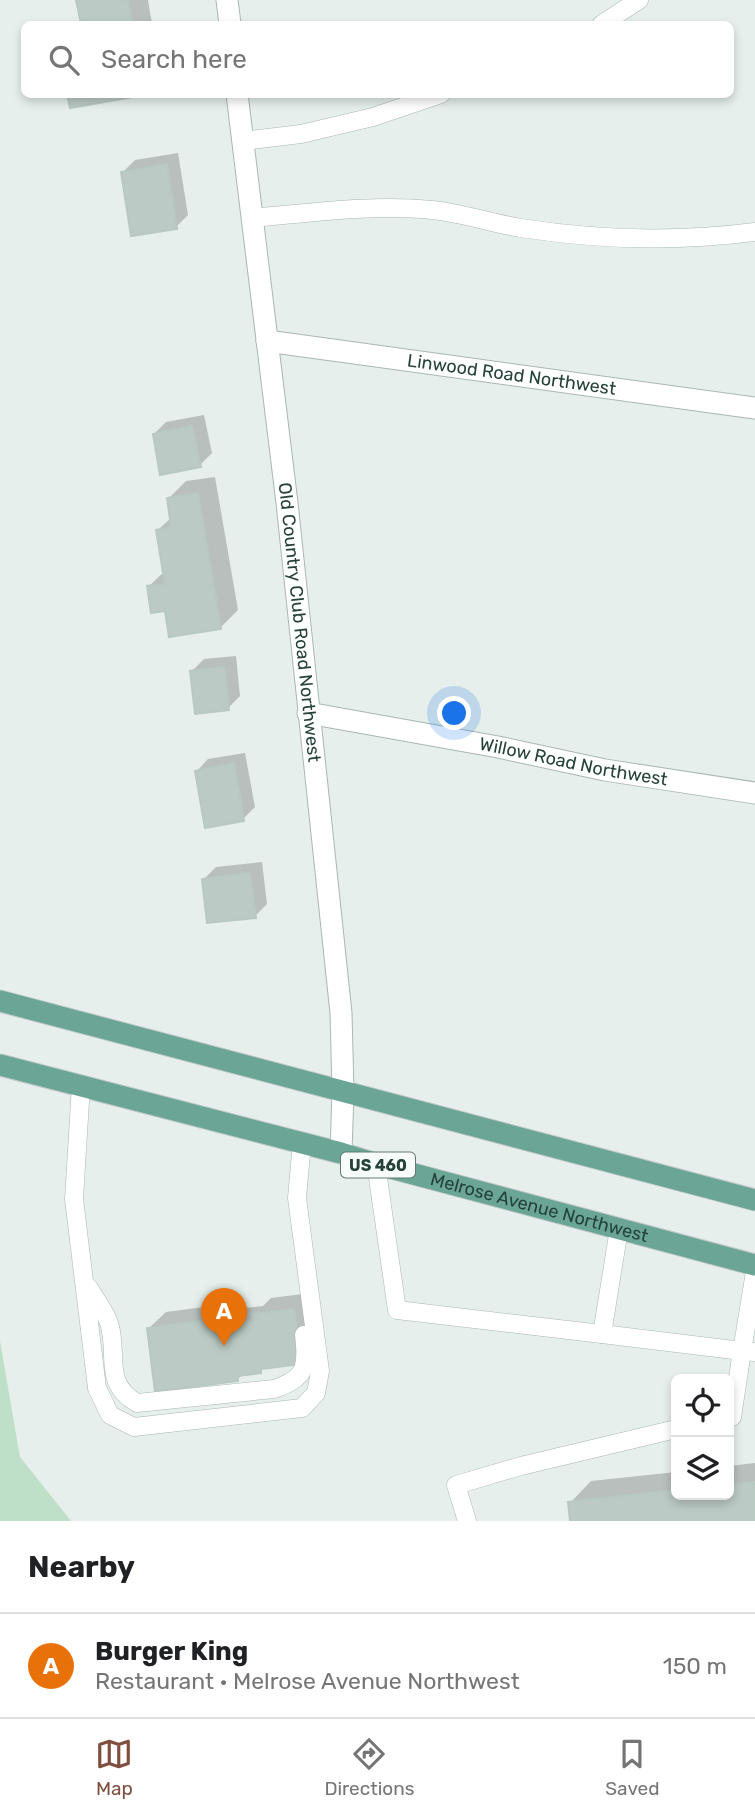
<!DOCTYPE html>
<html lang="en">
<head>
<meta charset="utf-8">
<style>
  :root { --surface:#fff; --page:#f6f6f6; --text:#202124; --muted:#757577; --line:#e0e0e0; --accent:#7f4e3f }
  body { margin:0; font-family:Rubik,sans-serif; background:var(--page); color:var(--text) }
  .controls { position:absolute; right:21px; bottom:21px; display:grid; overflow:hidden; border-radius:10px; box-shadow:0 4px 10px #0003 }
  .controls button { width:63px; height:63px; display:grid; place-items:center; padding:0; border:0; border-bottom:2px solid var(--line); background:var(--surface); color:var(--text); font:35px sans-serif }
  .you { position:absolute; left:455px; top:714px; width:24px; height:24px; margin:-18px; border:5px solid #fff; border-radius:50%; background:#1a73e8; box-shadow:0 0 0 10px #1a73e833 }
  .badge { display:grid; place-items:center; width:46px; height:46px; border-radius:50%; background:var(--accent); color:#fff; font-size:23px; font-weight:700 }
  .pin { position:absolute; translate:-50% -58px; filter:drop-shadow(0 2px 4px #0008) }
  .pin::after { content:''; position:absolute; top:37px; width:24px; height:21px; background:inherit; clip-path:polygon(0 0,100% 0,50% 100%) }
  .list { margin:0; padding:0; list-style:none }
  h2 { display:flex; justify-content:space-between; align-items:center; height:91px; margin:0; padding:0 28px; font-size:30px }
  h2 small { font-size:23px; font-weight:400; color:var(--muted) }
  .list li { display:grid; grid-template-columns:46px 1fr auto; gap:21px; align-items:center; box-sizing:border-box; height:105px; padding:0 28px; border-top:2px solid var(--line) }
  .list b { display:block; font-size:26px; white-space:nowrap }
  .list p { margin:0; font-size:23px; white-space:nowrap; color:var(--muted) }
  .list em { font-size:23px; font-style:normal; color:var(--muted) }
  .icon { flex:none; width:38px; height:38px; fill:none; stroke:currentColor; stroke-width:2; stroke-linecap:round; stroke-linejoin:round }
  .map { position:relative; flex:none; width:755px; height:1521px; overflow:hidden }
  .search { position:absolute; background:var(--surface); box-shadow:0 4px 10px #0003; left:21px; right:21px; top:21px; height:77px; display:flex; align-items:center; gap:18px; box-sizing:border-box; padding:0 24px; border-radius:10px; color:var(--muted); font-size:26px }
  .sheet { height:196px; background:var(--surface) }
  nav { display:flex; justify-content:space-around; align-items:center; box-sizing:border-box; height:98px; border-top:2px solid var(--line); background:var(--surface); font-size:19px; color:var(--muted) }
  nav a { display:grid; justify-items:center; gap:4px }
  nav .on { color:var(--accent) }
  .map>svg:first-child { display:block }
  .green { fill:#bfe0c8 }
  .shadow { fill:#0003 }
  .building { fill:#bbcac4; stroke:#b8c9c2; stroke-width:2 }
  .lines { fill:none; stroke-linecap:round; stroke-linejoin:round }
  .lane-casing { stroke:#a8b8b2; stroke-width:19 }
  .street-casing { stroke:#a8b8b2; stroke-width:23 }
  .primary-casing { stroke:#c2cac8; stroke-width:23 }
  .lane { stroke:#fff; stroke-width:18 }
  .street { stroke:#fff; stroke-width:21 }
  .primary { stroke:#6aa596; stroke-width:21 }
  .labels { text-anchor:middle; dominant-baseline:central; stroke-width:7; stroke-linejoin:round; paint-order:stroke }
  .shield { fill:#f7fbf9; stroke:#637a73; stroke-width:2 }
  .shield-label { font-size:16px; font-weight:bold; fill:#24423a }
  .street-label { font-size:18px; fill:#24423a; stroke:#f7fbf9 }
</style>
</head>
<body>
<div class="map">
<svg width="755" height="1521" viewBox="0 0 755 1521">
  <rect width="100%" height="100%" fill="#e6efeb"/>
  <polygon class="green" points="0,1341 20,1457 71,1521 0,1521"/>
  <g class="shadow">
    <polygon points="78,0 148,0 152,24 82,24"/>
    <polygon points="178,153 188,215 176,227 123,172 135,160"/>
    <polygon points="204,415 212,453 200,465 154,434 166,422"/>
    <polygon points="215,477 238,610 221,627 166,609 148,587 165,571 158,530 172,517 169,498 186,481"/>
    <polygon points="236,656 240,696 228,708 192,671 204,659"/>
    <polygon points="245,753 255,807 243,819 197,771 208,759"/>
    <polygon points="262,862 267,904 255,916 204,879 216,867"/>
    <polygon points="311,1293 318,1345 264,1367 260,1371 243,1374 237,1380 148,1329 166,1312 235,1303 236,1309 263,1306 271,1298"/>
    <polygon points="755,1463 755,1521 572,1521 570,1503 591,1481 676,1472 676,1495 729,1495 729,1466"/>
  </g>
  <g class="building">
    <polygon points="76,0 128,0 132,24 81,24"/>
    <polygon points="67,94 145,94 145,95 70,108"/>
    <polygon points="167,164 177,229 131,236 121,172"/>
    <polygon points="192,426 201,467 160,475 153,434"/>
    <polygon points="198,493 221,629 169,637 165,611 151,613 147,586 165,584 156,530 171,527 167,498"/>
    <polygon points="224,667 229,710 195,714 190,671"/>
    <polygon points="234,763 244,821 205,828 195,771"/>
    <polygon points="250,873 256,918 207,923 202,879"/>
    <polygon points="294,1309 302,1364 261,1369 261,1373 237,1376 238,1381 155,1392 147,1328 218,1319 219,1326 253,1321 252,1314"/>
    <polygon points="755,1482 755,1521 570,1521 568,1502 676,1490 676,1495 729,1495 729,1485"/>
  </g>
  <g class="lines">
    <g class="lane-casing">
      <g id="lane">
        <polyline points="602,24 639,0"/>
        <polyline points="242,141 301,134 373,117 441,94"/>
        <path d="M251,218C311,213 372,204 432,210C462,213 491,223 521,228C598,240 677,242 755,232"/>
        <polyline points="81,1085 74,1199 97,1388 110,1415 134,1427 302,1408 316,1393 320,1371 297,1198 302,1142"/>
        <polyline points="376,1164 397,1310 602,1334 619,1229"/>
        <polyline points="755,1272 742,1351 755,1352"/>
        <path d="M89,1288C95,1299 105,1311 109,1323C119,1354 102,1383 137,1403L274,1389C306,1378 308,1367 304,1335"/>
        <polyline points="602,1334 742,1351 732,1417 729,1417"/>
        <polyline points="467,1521 456,1485 521,1466 676,1429"/>
      </g>
    </g>
    <g class="street-casing">
      <g id="street">
        <polyline points="227,0 230,24"/>
        <path id="s1" d="M237,94L287,503L341,1013L343,1091L341,1153"/>
        <path id="s2" d="M267,341L755,408"/>
        <path id="s3" d="M308,713L498,747L605,770L755,793"/>
      </g>
    </g>
    <g class="primary-casing">
      <g id="primary">
        <polyline points="0,1001 755,1200"/>
        <path id="s4" d="M0,1065L341,1153L376,1164L755,1265"/>
      </g>
    </g>
    <use href="#lane" class="lane"/>
    <use href="#street" class="street"/>
    <use href="#primary" class="primary"/>
  </g>
  <g class="labels">
    <rect class="shield" x="341" y="1152.5" width="74" height="25" rx="5"/>
    <g class="shield-label">
      <text x="378" y="1165">US 460</text>
    </g>
    <g class="street-label">
      <text stroke="none"><textPath href="#s2" startOffset="247">Linwood Road Northwest</textPath></text>
      <text stroke="none"><textPath href="#s1" startOffset="532">Old Country Club Road Northwest</textPath></text>
      <text stroke="none"><textPath href="#s3" startOffset="270">Willow Road Northwest</textPath></text>
      <text stroke="none"><textPath href="#s4" startOffset="558">Melrose Avenue Northwest</textPath></text>
    </g>
  </g>
</svg>
<div class="controls">
<button><svg class="icon" aria-label="locate" viewBox="0 0 24 24"><circle cx="12" cy="12" r="6"/><path d="M12 2v4M12 18v4M2 12h4M18 12h4"/></svg></button>
<button><svg class="icon" aria-label="layers" viewBox="0 0 24 24"><path d="M12 4l9 5-9 5-9-5zM3 14l9 5 9-5"/></svg></button>
</div>
<div class="you"></div>
<div class="pin badge" style="left:224px;top:1346px;background:#e8710a">A</div>
<div class="search"><svg class="icon" aria-label="search" viewBox="0 0 24 24"><circle cx="10" cy="10" r="6"/><path d="M15 15l6 6"/></svg>Search here</div>
</div>
<section class="sheet">
<h2>Nearby<small></small></h2>
<ul class="list">
<li><span class="badge" style="background:#e8710a">A</span><div><b>Burger King</b><p>Restaurant · Melrose Avenue Northwest</p></div><em>150 m</em></li>
</ul>
</section>
<nav>
<a class="on"><svg class="icon" aria-label="map" viewBox="0 0 24 24"><path d="M3 6l6-2 6 2 6-2v14l-6 2-6-2-6 2zM9 4v14M15 6v14"/></svg>Map</a>
<a><svg class="icon" aria-label="directions" viewBox="0 0 24 24"><path d="M12 3l9 9-9 9-9-9zM9 14v-3h6M13 9l2 2-2 2"/></svg>Directions</a>
<a><svg class="icon" aria-label="saved" viewBox="0 0 24 24"><path d="M7 4h10v16l-5-4-5 4z"/></svg>Saved</a>
</nav>
</body>
</html>
